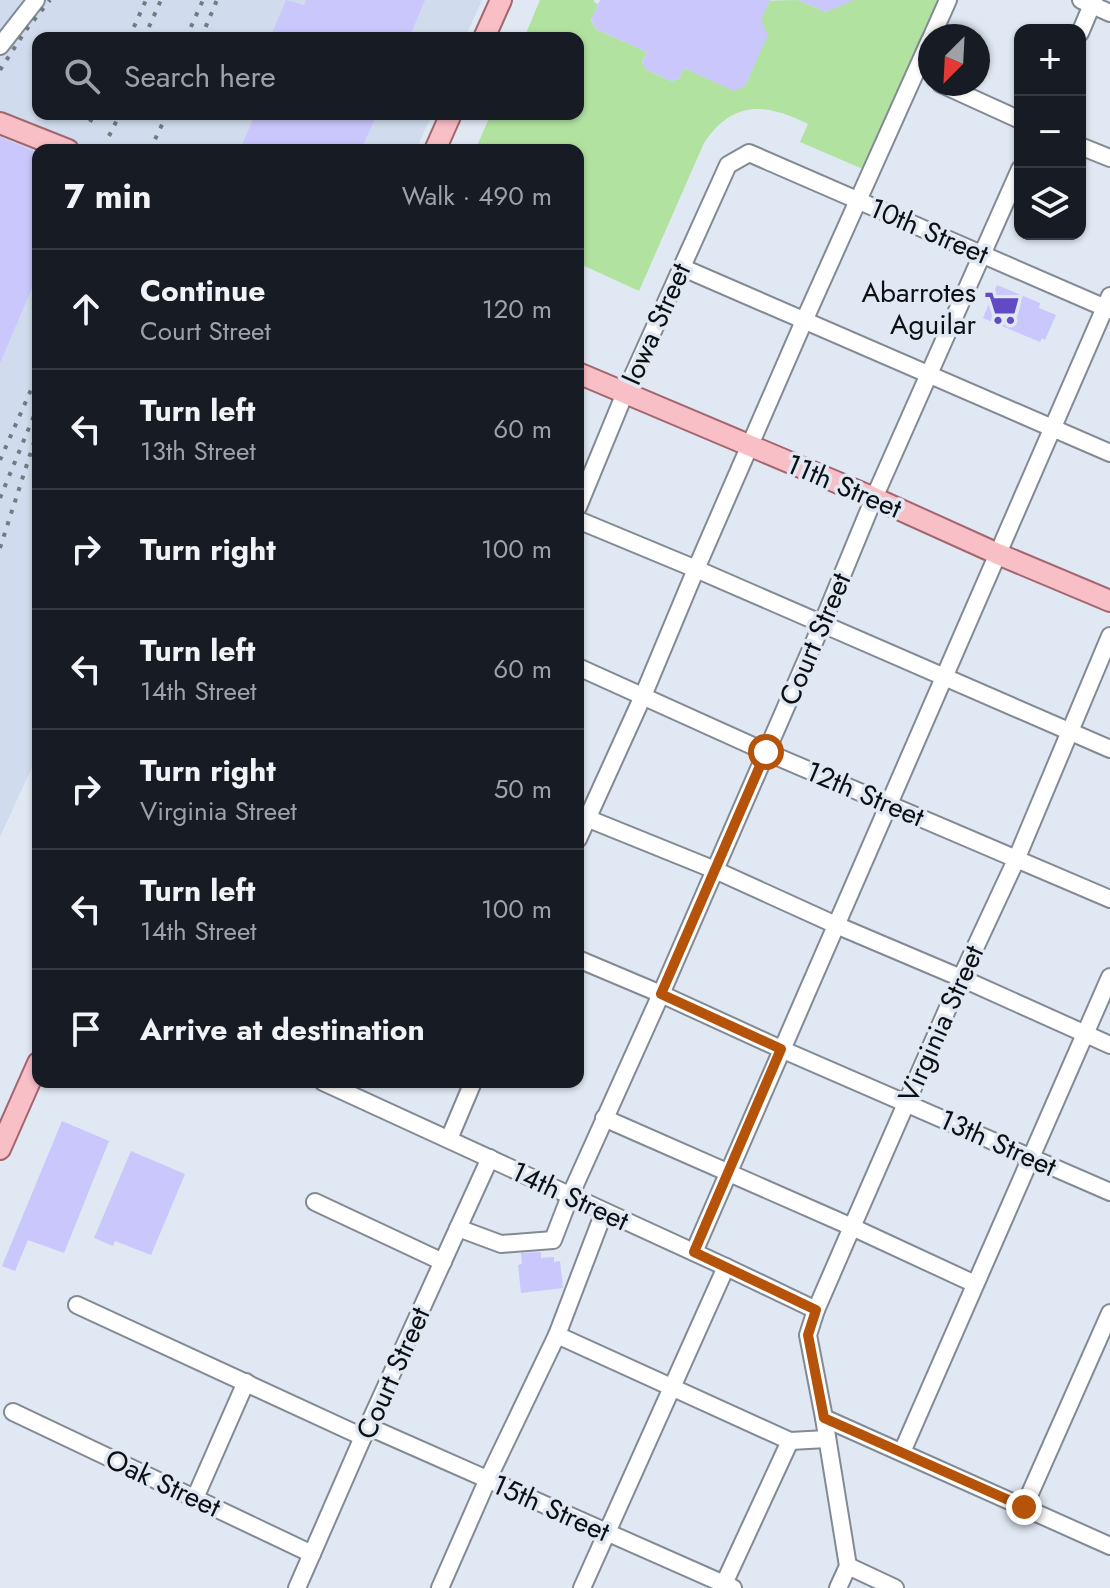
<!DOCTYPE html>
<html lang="en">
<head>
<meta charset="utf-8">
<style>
  :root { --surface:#171b24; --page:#242831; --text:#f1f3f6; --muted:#9ea1a6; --line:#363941 }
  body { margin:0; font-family:Jost,sans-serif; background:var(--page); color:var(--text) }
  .controls { position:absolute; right:24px; top:24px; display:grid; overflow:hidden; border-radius:16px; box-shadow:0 2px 6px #0004 }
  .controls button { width:72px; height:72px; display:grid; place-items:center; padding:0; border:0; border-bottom:2px solid var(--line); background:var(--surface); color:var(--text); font:40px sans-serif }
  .compass { position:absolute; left:918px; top:24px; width:72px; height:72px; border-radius:50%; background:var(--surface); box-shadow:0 2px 6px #0004; rotate:204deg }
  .stop { position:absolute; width:24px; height:24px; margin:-18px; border:6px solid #b45309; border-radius:50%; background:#fff }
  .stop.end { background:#b45309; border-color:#fff; box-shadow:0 2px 8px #0008 }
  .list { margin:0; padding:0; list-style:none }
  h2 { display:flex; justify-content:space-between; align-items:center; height:104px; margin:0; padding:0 32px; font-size:34px }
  h2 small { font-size:26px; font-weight:400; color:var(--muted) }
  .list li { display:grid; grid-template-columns:52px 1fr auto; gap:24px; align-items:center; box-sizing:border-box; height:120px; padding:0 32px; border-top:2px solid var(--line) }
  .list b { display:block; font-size:30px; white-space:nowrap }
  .list p { margin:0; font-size:26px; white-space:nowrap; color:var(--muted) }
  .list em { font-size:26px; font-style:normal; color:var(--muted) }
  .icon { flex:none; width:44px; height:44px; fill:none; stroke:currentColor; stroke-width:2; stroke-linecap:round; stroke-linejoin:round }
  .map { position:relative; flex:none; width:1110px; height:1588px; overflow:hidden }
  .search { position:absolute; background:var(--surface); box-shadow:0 2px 6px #0004; left:32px; top:32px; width:552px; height:88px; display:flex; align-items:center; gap:20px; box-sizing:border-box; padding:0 28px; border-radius:16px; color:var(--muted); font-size:30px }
  .panel { position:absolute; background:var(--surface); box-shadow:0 2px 6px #0004; left:32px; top:144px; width:552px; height:944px; border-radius:16px }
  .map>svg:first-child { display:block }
  .built { fill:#d0dced }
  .green { fill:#b2e2a0 }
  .building { fill:#cac7fc }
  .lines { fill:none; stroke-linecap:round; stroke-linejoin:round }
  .minor-casing { stroke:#838a94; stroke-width:20 }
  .major-casing { stroke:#a3666f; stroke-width:24 }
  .minor { stroke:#fff; stroke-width:16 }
  .major { stroke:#f8bfc6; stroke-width:20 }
  .rail { stroke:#737980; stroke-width:4; stroke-dasharray:4 8; stroke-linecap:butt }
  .route { stroke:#b45309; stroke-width:10 }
  .labels { text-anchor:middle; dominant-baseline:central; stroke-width:7; stroke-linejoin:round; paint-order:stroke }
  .street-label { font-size:28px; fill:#0d1013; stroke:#e0e8f3 }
  .poi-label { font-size:28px; fill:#0d1013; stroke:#e0e8f3; text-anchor:end }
</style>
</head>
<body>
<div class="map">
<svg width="1110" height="1588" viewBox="0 0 1110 1588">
  <rect width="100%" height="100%" fill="#e0e8f3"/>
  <polygon class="built" points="0,0 482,0 465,38 38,38 38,114 432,114 416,150 38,150 38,754 0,837"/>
  <path class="green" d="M540,0H594V2L598,4L591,20L596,29L647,52L642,62L645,69L671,81L679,79L684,68L734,90L745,86L767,35L711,2L798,0L826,12L836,7L840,0H940L865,170L800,142L808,124C766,103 733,100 704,143L639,291L578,263V150H475L491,114H578V38H524Z"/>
  <g class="building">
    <polygon points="286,0 304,5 306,0 425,0 409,38 270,38"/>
    <polygon points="600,0 770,0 761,20 768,35 745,86 734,91 684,68 679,79 671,81 645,69 642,63 647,52 596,29 591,19"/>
    <polygon points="798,0 854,0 826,12"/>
    <polygon points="255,114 377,114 361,150 240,150"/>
    <polygon points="0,137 38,153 38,291 32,288 0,363"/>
    <polygon points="997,285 1040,303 1039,308 1056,315 1045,340 1042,338 1040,342 983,318"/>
    <polygon points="62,1121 109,1141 64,1253 28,1240 15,1271 2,1266"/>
    <polygon points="131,1151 185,1174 151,1255 115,1241 113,1246 94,1238"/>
    <polygon points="541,1252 541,1258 554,1257 554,1262 560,1261 563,1288 521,1293 518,1265 522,1264 521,1253"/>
  </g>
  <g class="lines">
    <g class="minor-casing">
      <g id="minor">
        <polyline points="1081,0 1110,13"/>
        <polyline points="1080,33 1094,0"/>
        <polyline points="932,36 948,0"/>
        <polyline points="0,46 36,0"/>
        <polyline points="941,84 1020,120"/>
        <polyline points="1080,146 1110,158"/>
        <polyline points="681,267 1110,453"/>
        <polyline points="578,507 625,393 728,165 749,153 1110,310"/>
        <polyline points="578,520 696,569 1110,749"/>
        <polyline points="578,667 766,752 1110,899"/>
        <polyline points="579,815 715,870 836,925 961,978 1110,1045"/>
        <polyline points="578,839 643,696 696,569 804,321 930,40"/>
        <polyline points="578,959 661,994 781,1049 1110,1192"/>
        <polyline points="323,1082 726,1267 816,1310"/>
        <polyline points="604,1118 852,1227 975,1284"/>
        <polyline points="449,1139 473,1082"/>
        <polyline points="315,1202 443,1262"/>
        <polyline points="458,1228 501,1244 553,1240 570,1196 661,994 822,624 874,498 1020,169"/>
        <polyline points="694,1252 1110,296"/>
        <polyline points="77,1305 363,1437"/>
        <polyline points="557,1335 790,1441 827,1439"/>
        <polyline points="13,1412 312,1554"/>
        <polyline points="824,1418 1110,1546"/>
        <polyline points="369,1427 733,1588"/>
        <polyline points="902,1452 1110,977"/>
        <polyline points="195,1498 246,1382"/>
        <polyline points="1024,1507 1110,1313"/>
        <polyline points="848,1566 895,1588"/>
        <polyline points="297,1588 363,1437 490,1158"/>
        <polyline points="440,1588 487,1481 557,1335 604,1212"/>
        <polyline points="582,1588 726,1267"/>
        <polyline points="722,1588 790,1441"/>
        <polyline points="838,1588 848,1566 824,1418 808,1335 816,1310 852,1227 961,978 1016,860 1110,636"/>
      </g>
    </g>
    <g class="major-casing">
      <g id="major">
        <polyline points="484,38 501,0"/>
        <polyline points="0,123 68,150"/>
        <polyline points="435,150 451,114"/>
        <polyline points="578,373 874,498 998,554 1110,601"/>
        <polyline points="0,1149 38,1063"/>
      </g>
    </g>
    <use href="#minor" class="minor"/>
    <use href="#major" class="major"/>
    <g class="rail">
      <polyline points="129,38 146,0"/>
      <polyline points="144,38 161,0"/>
      <polyline points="186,38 203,0"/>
      <polyline points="201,38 217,0"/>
      <polyline points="0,70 26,30 50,0"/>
      <polyline points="90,122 94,114"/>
      <polyline points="109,136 120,114"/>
      <polyline points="150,150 167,114"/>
      <polyline points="0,460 38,374"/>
      <polyline points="0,498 38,406"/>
      <polyline points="0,548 37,433"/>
    </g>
  </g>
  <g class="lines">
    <polyline class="route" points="766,752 661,994 781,1049 694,1252 816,1310 808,1335 824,1418 1024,1507"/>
  </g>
  <defs>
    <g id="supermarket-bare" transform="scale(2.76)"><path d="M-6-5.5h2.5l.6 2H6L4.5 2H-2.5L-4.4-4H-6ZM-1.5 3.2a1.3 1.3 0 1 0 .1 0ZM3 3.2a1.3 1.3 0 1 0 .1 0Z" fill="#614ac3" stroke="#e0e8f3" stroke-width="2.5" paint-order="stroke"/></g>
  </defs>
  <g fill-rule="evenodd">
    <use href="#supermarket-bare" x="1002" y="308"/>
  </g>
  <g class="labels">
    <g class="street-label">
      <text transform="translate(929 231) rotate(23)">10th Street</text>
      <text transform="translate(656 324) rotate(-66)">Iowa Street</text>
      <text transform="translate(844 486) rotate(23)">11th Street</text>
      <text transform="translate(815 639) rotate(-67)">Court Street</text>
      <text transform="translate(865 794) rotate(23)">12th Street</text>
      <text transform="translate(941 1024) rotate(-66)">Virginia Street</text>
      <text transform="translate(998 1143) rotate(24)">13th Street</text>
      <text transform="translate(570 1196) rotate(25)">14th Street</text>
      <text transform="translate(393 1373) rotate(-66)">Court Street</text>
      <text transform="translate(163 1483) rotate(25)">Oak Street</text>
      <text transform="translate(551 1508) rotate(24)">15th Street</text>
    </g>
    <g class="poi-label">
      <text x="976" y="292">Abarrotes<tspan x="976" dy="32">Aguilar</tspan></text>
    </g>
  </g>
</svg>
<div class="controls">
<button>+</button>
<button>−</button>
<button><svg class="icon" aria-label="layers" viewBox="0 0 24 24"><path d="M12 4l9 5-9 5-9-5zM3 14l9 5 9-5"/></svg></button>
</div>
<svg class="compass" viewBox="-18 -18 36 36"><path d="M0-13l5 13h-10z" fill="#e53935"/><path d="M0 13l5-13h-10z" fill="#9ea1a6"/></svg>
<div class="stop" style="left:766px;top:752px"></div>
<div class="stop end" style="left:1024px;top:1507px"></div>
<div class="search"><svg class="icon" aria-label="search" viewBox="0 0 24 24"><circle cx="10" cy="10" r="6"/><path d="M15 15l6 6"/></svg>Search here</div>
<section class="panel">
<h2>7 min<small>Walk · 490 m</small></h2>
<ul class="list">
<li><svg class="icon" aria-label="ahead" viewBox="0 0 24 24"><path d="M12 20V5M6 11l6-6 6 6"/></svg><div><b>Continue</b><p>Court Street</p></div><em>120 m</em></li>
<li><svg class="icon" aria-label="left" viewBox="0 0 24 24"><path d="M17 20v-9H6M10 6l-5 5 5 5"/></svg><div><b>Turn left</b><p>13th Street</p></div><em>60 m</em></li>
<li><svg class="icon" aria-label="right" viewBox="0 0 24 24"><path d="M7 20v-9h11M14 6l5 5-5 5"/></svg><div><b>Turn right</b></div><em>100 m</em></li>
<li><svg class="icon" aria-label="left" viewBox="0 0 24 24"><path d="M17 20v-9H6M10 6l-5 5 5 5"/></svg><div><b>Turn left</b><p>14th Street</p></div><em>60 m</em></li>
<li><svg class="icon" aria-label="right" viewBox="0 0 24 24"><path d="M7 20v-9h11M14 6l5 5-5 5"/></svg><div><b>Turn right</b><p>Virginia Street</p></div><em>50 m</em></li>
<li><svg class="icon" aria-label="left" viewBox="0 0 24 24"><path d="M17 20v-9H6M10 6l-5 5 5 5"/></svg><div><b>Turn left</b><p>14th Street</p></div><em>100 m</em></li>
<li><svg class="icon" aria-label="arrive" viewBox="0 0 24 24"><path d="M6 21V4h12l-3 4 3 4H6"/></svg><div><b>Arrive at destination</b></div></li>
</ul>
</section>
</div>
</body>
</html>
